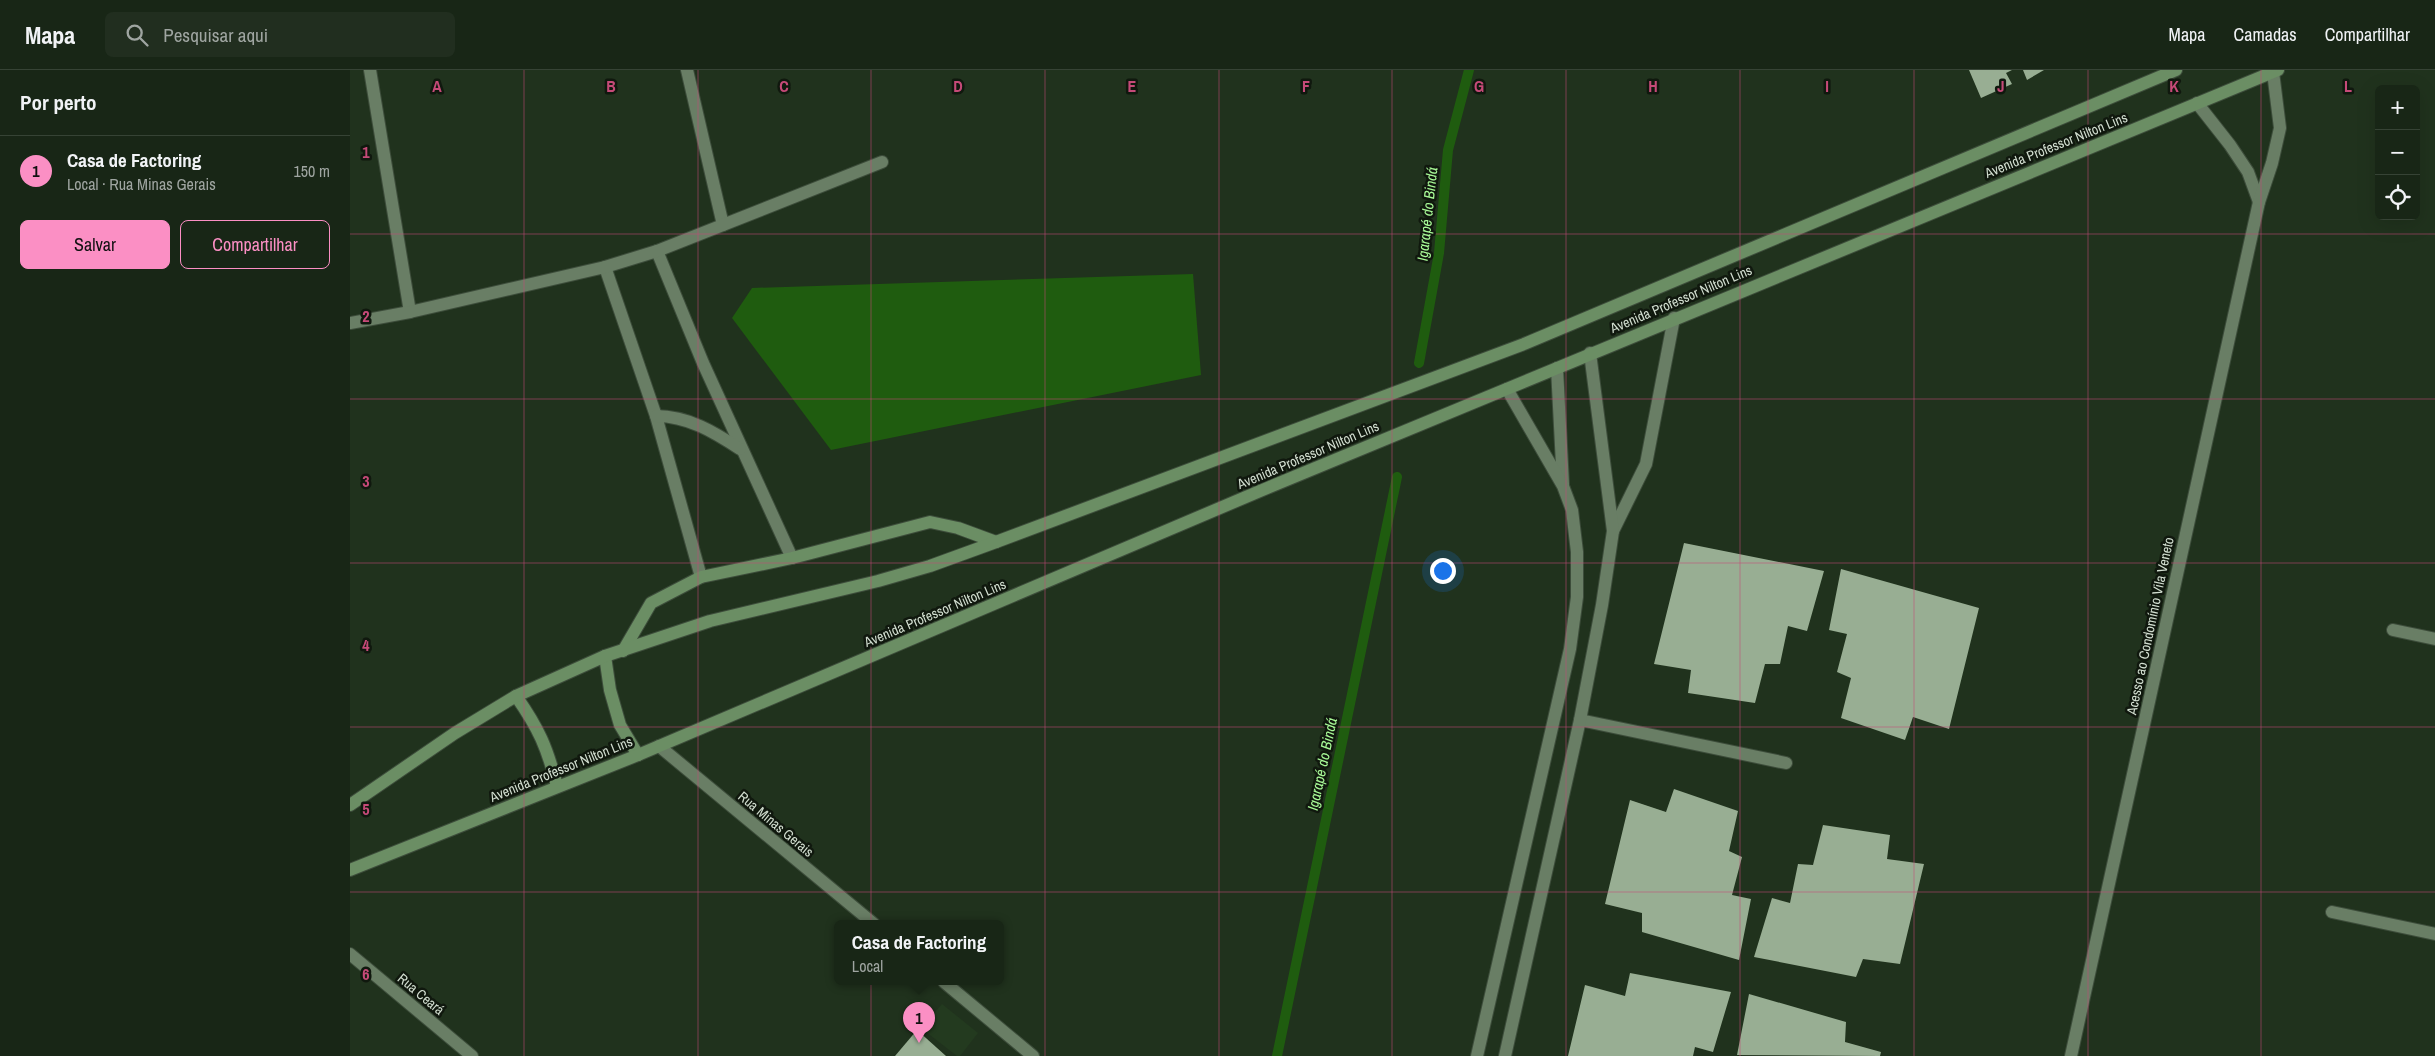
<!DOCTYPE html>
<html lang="pt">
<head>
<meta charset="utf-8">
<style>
  :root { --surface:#182616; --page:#212e1f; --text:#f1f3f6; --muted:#9fa5a1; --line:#364335; --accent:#fb8fc4 }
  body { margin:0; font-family:"Archivo Narrow",sans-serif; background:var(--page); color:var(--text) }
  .controls { position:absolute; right:15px; top:15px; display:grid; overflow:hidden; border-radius:8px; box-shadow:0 5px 20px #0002 }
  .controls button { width:45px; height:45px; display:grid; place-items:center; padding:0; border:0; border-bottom:1px solid var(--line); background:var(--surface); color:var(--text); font:25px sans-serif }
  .you { position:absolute; left:1092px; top:500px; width:18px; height:18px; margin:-12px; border:4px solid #fff; border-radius:50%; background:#1a73e8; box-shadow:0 0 0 8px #1a73e833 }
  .badge { display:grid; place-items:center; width:32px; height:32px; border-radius:50%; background:var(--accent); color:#111; font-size:16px; font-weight:700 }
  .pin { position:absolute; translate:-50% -41px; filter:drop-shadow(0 1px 2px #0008) }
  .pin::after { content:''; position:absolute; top:26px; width:18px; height:15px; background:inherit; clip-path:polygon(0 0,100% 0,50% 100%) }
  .popup { position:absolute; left:484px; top:850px; width:170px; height:65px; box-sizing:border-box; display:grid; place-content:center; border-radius:8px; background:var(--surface); filter:drop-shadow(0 1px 4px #0005); font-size:16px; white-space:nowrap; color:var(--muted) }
  .popup b { font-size:19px; color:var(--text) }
  .popup::after { content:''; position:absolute; left:50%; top:100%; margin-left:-10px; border:10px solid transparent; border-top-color:var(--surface) }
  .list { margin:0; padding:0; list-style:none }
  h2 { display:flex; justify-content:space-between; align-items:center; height:65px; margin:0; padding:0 20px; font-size:21px }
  h2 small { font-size:16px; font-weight:400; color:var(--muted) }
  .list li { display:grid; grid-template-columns:32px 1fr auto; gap:15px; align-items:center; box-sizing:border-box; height:70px; padding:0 20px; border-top:1px solid var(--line) }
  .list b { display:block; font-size:19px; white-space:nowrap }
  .list p { margin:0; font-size:16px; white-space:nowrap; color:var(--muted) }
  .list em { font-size:16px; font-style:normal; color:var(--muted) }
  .actions { display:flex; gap:10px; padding:15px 20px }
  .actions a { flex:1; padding:11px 0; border:1px solid var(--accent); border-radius:8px; text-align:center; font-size:18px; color:var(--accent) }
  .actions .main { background:var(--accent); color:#111 }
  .icon { flex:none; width:28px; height:28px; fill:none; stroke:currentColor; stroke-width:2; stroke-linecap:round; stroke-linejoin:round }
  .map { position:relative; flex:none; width:2085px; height:986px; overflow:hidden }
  header { display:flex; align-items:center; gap:30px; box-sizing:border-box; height:70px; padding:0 25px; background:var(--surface); border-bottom:1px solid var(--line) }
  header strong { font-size:24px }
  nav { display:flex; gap:28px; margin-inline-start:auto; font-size:18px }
  .search { width:350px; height:45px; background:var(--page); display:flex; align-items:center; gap:12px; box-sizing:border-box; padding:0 18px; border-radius:8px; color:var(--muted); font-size:19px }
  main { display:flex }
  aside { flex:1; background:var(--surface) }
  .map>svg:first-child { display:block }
  .built { fill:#233a1f }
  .water { fill:#1f5c0f }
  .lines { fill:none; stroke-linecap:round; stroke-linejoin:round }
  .stream { stroke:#1f5c0f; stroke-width:10 }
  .building { fill:#98ae93 }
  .minor-casing { stroke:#3d4d3b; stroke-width:14 }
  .secondary-casing { stroke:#3d4d3b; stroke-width:14 }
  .minor { stroke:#697e65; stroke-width:12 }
  .secondary { stroke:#6b8e64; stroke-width:12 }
  .grid { fill:none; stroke:#c64a78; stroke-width:1; stroke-opacity:0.55 }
  .labels { text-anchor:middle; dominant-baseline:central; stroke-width:5; stroke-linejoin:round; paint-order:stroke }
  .street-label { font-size:14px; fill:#d2ded0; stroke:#10180e }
  .water-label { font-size:15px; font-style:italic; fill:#a8fa97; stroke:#10180e }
  .grid-label { font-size:16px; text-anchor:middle; font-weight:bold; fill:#c64a78; stroke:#10180e; stroke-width:5; stroke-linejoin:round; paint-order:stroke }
</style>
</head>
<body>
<header>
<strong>Mapa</strong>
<div class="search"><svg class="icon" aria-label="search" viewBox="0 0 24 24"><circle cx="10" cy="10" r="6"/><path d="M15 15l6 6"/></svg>Pesquisar aqui</div>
<nav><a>Mapa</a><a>Camadas</a><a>Compartilhar</a></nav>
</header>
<main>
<aside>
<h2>Por perto<small></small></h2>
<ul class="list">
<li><span class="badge">1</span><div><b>Casa de Factoring</b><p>Local · Rua Minas Gerais</p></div><em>150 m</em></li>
</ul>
<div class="actions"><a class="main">Salvar</a><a>Compartilhar</a></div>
</aside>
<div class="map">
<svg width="2085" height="986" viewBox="0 0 2085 986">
  <rect width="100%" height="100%" fill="#20321d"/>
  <polygon class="built" points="592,934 628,963 610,986 607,986 571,958"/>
  <polygon class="water" points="843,204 851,305 481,380 382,248 402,218"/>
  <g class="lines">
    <g class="stream">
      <polyline points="1069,293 1089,183 1098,80 1119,0"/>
      <polyline points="927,986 1047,407"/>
    </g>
  </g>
  <g class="building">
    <polygon points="1619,0 1662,0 1656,3 1662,14 1631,28"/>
    <polygon points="1673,0 1694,0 1677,10"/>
    <polygon points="1334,473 1474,501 1457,561 1438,556 1430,594 1415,594 1405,633 1338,623 1341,600 1304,594"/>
    <polygon points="1491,499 1629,538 1599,659 1563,647 1555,670 1491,648 1501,608 1487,602 1497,564 1479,560"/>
    <polygon points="1324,719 1388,741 1379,781 1392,787 1382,825 1401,829 1389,890 1292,862 1292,843 1255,834 1280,730 1316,742"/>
    <polygon points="1473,755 1540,765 1537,789 1574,794 1550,894 1513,889 1506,907 1404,887 1422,828 1440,833 1448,794 1463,795"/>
    <polygon points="1280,903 1381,922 1363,982 1345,977 1343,986 1218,986 1235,915 1275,926"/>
    <polygon points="1399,924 1496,952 1495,972 1531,982 1530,986 1387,985"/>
    <polygon points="567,960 596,986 545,986"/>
  </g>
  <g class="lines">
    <g class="minor-casing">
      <g id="minor">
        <polyline points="20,0 60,242"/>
        <polyline points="337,0 373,155"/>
        <polyline points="1847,33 1880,75 1898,102 1909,132"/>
        <polyline points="307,181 353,293 442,488"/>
        <polyline points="255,197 306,346 351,507"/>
        <polyline points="0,253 60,242 255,197 307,181 532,92"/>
        <polyline points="1207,298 1213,414"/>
        <path d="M306,346C338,346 364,362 390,379"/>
        <polyline points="1263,461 1296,394 1324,248"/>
        <polyline points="2043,560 2085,569"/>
        <polyline points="1230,650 1436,693"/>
        <polyline points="309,676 524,854"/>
        <polyline points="1982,842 2085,864"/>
        <polyline points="0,884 122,986"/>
        <polyline points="594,912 683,986"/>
        <polyline points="1127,986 1220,579 1227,527 1227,482 1222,440 1213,416 1157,319"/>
        <polyline points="1155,986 1230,650 1252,535 1263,461 1240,283"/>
        <polyline points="1721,986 1909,132 1922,93 1930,58 1923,2"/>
      </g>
    </g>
    <g class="secondary-casing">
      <g id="secondary">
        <polyline points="273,581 301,533 351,507 442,488 580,452 608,458 646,472"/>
        <polyline points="255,586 260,620 270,655 288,685"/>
        <path d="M166,626C189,659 197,677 207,716"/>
        <polyline points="0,735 105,663 166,626 255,586 360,551 528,511 580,496 646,472 1174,274 1826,0"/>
        <polyline points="0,800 288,685 910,421 1928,0"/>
      </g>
    </g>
    <use href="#minor" class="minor"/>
    <use href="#secondary" class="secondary"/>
  </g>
  <path class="grid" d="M174,0V986M348,0V986M521,0V986M695,0V986M869,0V986M1042,0V986M1216,0V986M1390,0V986M1564,0V986M1738,0V986M1911,0V986M0,164H2085M0,329H2085M0,493H2085M0,657H2085M0,822H2085"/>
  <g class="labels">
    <g class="street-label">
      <text transform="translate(1706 75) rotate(-22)">Avenida Professor Nilton Lins</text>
      <text transform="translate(1331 229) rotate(-23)">Avenida Professor Nilton Lins</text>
      <text transform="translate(958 385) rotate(-23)">Avenida Professor Nilton Lins</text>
      <text transform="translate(585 543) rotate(-23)">Avenida Professor Nilton Lins</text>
      <text transform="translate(1800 556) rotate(-78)">Acesso ao Condomínio Vila Veneto</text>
      <text transform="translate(211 699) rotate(-22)">Avenida Professor Nilton Lins</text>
      <text transform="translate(426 754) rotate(40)">Rua Minas Gerais</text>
      <text transform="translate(71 924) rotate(40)">Rua Ceará</text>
    </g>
    <g class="water-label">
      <text transform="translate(1077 144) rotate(-84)">Igarapé do Bindá</text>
      <text transform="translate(972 694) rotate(-78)">Igarapé do Bindá</text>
    </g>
  </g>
  <g class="grid-label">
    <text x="87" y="22">A</text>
    <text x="261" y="22">B</text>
    <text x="434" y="22">C</text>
    <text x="608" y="22">D</text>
    <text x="782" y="22">E</text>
    <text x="956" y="22">F</text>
    <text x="1129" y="22">G</text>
    <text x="1303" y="22">H</text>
    <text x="1477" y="22">I</text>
    <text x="1651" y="22">J</text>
    <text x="1824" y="22">K</text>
    <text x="1998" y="22">L</text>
    <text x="16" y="88">1</text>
    <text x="16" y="252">2</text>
    <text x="16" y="417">3</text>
    <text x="16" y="581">4</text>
    <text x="16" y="745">5</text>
    <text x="16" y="910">6</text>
  </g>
</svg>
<div class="controls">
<button>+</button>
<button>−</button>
<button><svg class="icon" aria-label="locate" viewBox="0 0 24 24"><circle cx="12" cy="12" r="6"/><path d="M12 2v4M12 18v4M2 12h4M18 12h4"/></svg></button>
</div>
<div class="you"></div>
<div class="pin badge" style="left:569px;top:973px">1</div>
<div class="popup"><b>Casa de Factoring</b>Local</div>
</div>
</main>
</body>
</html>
